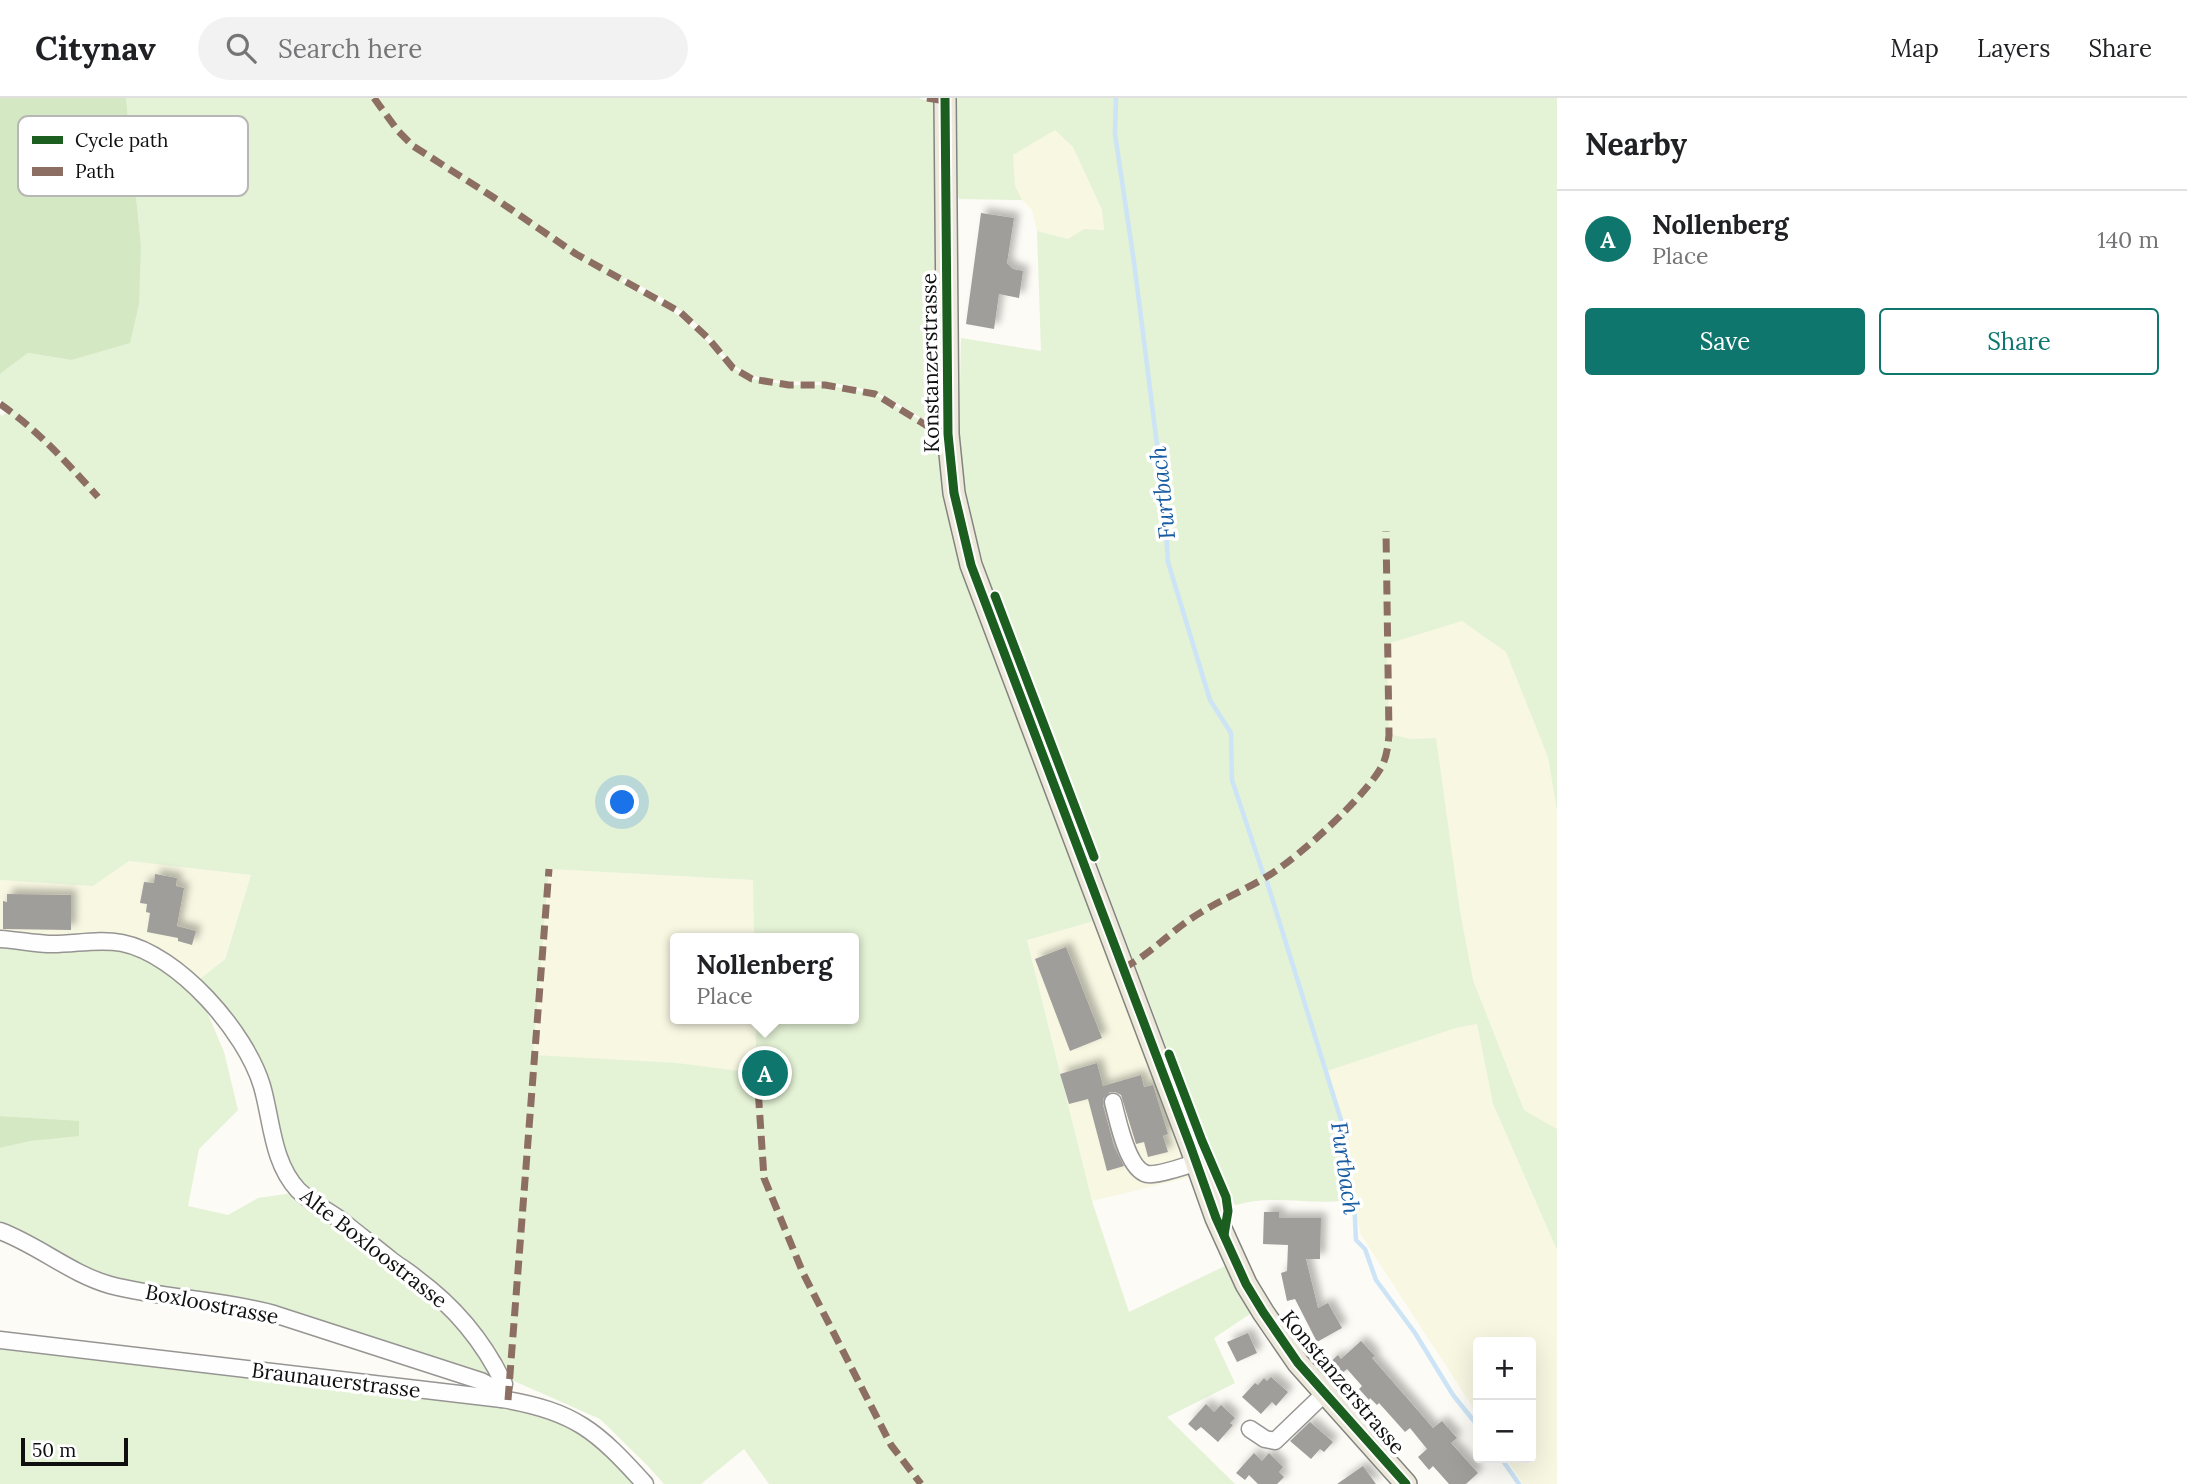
<!DOCTYPE html>
<html lang="en">
<head>
<meta charset="utf-8">
<style>
  :root { --surface:#fff; --page:#f2f2f2; --text:#202124; --muted:#757577; --line:#e0e0e0; --accent:#0f766e }
  body { margin:0; font-family:Lora,serif; background:var(--page); color:var(--text) }
  .controls { position:absolute; right:21px; bottom:21px; display:grid; overflow:hidden; border-radius:7px; box-shadow:0 7px 28px #0002 }
  .controls button { width:63px; height:63px; display:grid; place-items:center; padding:0; border:0; border-bottom:2px solid var(--line); background:var(--surface); color:var(--text); font:35px sans-serif }
  .scale { position:absolute; left:21px; bottom:18px; width:107px; box-sizing:border-box; padding-left:7px; border:4px solid #0f0f0f; border-top:0; font-size:19px; line-height:24px; white-space:nowrap; color:#0f0f0f; -webkit-text-stroke:5px #fff; paint-order:stroke }
  .you { position:absolute; left:623px; top:705px; width:24px; height:24px; margin:-18px; border:5px solid #fff; border-radius:50%; background:#1a73e8; box-shadow:0 0 0 10px #1a73e833 }
  .badge { display:grid; place-items:center; width:46px; height:46px; border-radius:50%; background:var(--accent); color:#fff; font-size:23px; font-weight:700 }
  .pin { position:absolute; translate:-50% -50%; border:4px solid #fff; box-shadow:0 2px 7px #0006 }
  .popup { position:absolute; left:670px; top:835px; width:189px; height:91px; box-sizing:border-box; display:grid; place-content:center; border-radius:7px; background:var(--surface); filter:drop-shadow(0 2px 5px #0005); font-size:23px; white-space:nowrap; color:var(--muted) }
  .popup b { font-size:26px; color:var(--text) }
  .popup::after { content:''; position:absolute; left:50%; top:100%; margin-left:-14px; border:14px solid transparent; border-top-color:var(--surface) }
  .list { margin:0; padding:0; list-style:none }
  h2 { display:flex; justify-content:space-between; align-items:center; height:91px; margin:0; padding:0 28px; font-size:30px }
  h2 small { font-size:23px; font-weight:400; color:var(--muted) }
  .list li { display:grid; grid-template-columns:46px 1fr auto; gap:21px; align-items:center; box-sizing:border-box; height:98px; padding:0 28px; border-top:2px solid var(--line) }
  .list b { display:block; font-size:26px; white-space:nowrap }
  .list p { margin:0; font-size:23px; white-space:nowrap; color:var(--muted) }
  .list em { font-size:23px; font-style:normal; color:var(--muted) }
  .actions { display:flex; gap:14px; padding:21px 28px }
  .actions a { flex:1; padding:16px 0; border:2px solid var(--accent); border-radius:7px; text-align:center; font-size:24px; color:var(--accent) }
  .actions .main { background:var(--accent); color:#fff }
  .icon { flex:none; width:38px; height:38px; fill:none; stroke:currentColor; stroke-width:2; stroke-linecap:round; stroke-linejoin:round }
  .map { position:relative; flex:none; width:1557px; height:1386px; overflow:hidden }
  header { display:flex; align-items:center; gap:42px; box-sizing:border-box; height:98px; padding:0 35px; background:var(--surface); border-bottom:2px solid var(--line) }
  header strong { font-size:33px }
  nav { display:flex; gap:38px; margin-inline-start:auto; font-size:24px }
  .search { width:490px; height:63px; background:var(--page); display:flex; align-items:center; gap:18px; box-sizing:border-box; padding:0 24px; border-radius:38px; color:var(--muted); font-size:26px }
  main { display:flex }
  aside { flex:1; background:var(--surface) }
  .map>svg:first-child { display:block }
  .farmland { fill:#f8f7e2 }
  .green { fill:#e4f2d5; fill-rule:evenodd }
  .forest { fill:#d4e9c3 }
  .lines { fill:none; stroke-linecap:round; stroke-linejoin:round }
  .stream { stroke:#cce4f6; stroke-width:4.5 }
  .building { fill:#a09e9a; filter:url(#shadow) }
  .minor-casing { stroke:#969593; stroke-width:19 }
  .major-casing { stroke:#838380; stroke-width:24 }
  .minor { stroke:#fffefe; stroke-width:16 }
  .major { stroke:#ece9db; stroke-width:21 }
  .quiet { stroke:#8d6e63; stroke-width:7; stroke-dasharray:14 7; stroke-linecap:butt }
  .cycleway-casing { stroke:#fff; stroke-width:13 }
  .cycleway { stroke:#1b5e20; stroke-width:9 }
  .labels { text-anchor:middle; dominant-baseline:central; stroke-width:7; stroke-linejoin:round; paint-order:stroke }
  .street-label { font-size:21px; fill:#0f0f0f; stroke:#fff }
  .water-label { font-size:23px; font-style:italic; fill:#185ca2; stroke:#fff }
  .key { fill:#fff; stroke:#b7b7b7; stroke-width:2 }
  .key-label { font-size:19px; fill:#0f0f0f }
</style>
</head>
<body>
<header>
<strong>Citynav</strong>
<div class="search"><svg class="icon" aria-label="search" viewBox="0 0 24 24"><circle cx="10" cy="10" r="6"/><path d="M15 15l6 6"/></svg>Search here</div>
<nav><a>Map</a><a>Layers</a><a>Share</a></nav>
</header>
<main>
<div class="map">
<svg width="1557" height="1386" viewBox="0 0 1557 1386">
  <defs>
    <filter id="shadow"><feDropShadow dx="5.5" dy="-5.5" stdDeviation="3.5" flood-color="#0004"/></filter>
  </defs>
  <rect width="100%" height="100%" fill="#fcfbf5"/>
  <g class="farmland">
    <polygon points="1055,32 1073,49 1102,112 1104,132 1084,131 1068,141 1037,133 1032,112 1022,102 1015,88 1012,57"/>
    <polygon points="1462,523 1506,554 1548,659 1557,714 1557,1031 1524,1012 1473,882 1460,813 1435,640 1410,641 1389,637 1387,545"/>
    <polygon points="129,763 251,777 224,861 195,885 0,845 0,782 93,788"/>
    <polygon points="549,771 753,782 754,840 676,840 676,921 756,921 757,975 533,957"/>
    <polygon points="1104,820 1199,1077 1092,1103 1027,841"/>
    <polygon points="1477,926 1493,1006 1557,1152 1557,1386 1523,1386 1506,1360 1531,1360 1531,1244 1478,1244 1478,1317 1361,1137 1346,1068 1346,1038 1326,973 1456,930"/>
  </g>
  <g class="green">
    <path d="M126,0H918L939,6L941,320L937,327H931C892,299 867,287 819,284C794,283 767,285 745,274C728,266 717,246 704,233C681,209 654,194 624,180L622,184L668,209L708,244L728,267L752,281L789,287H825L875,296L941,334L940,356L1104,820L1027,842L1092,1103L1129,1214L1227,1167L1250,1216L1214,1240L1235,1285L1167,1319L1235,1386H769L744,1351L701,1386H664L648,1368L600,1321L514,1283L491,1254L294,1083L261,977L195,885L225,861L251,777L129,763L93,788L0,782V316L2,318L11,311L0,301V276L28,255L71,262L141,147ZM549,771L753,782L754,840H854V921H756V975L676,965L533,957Z"/>
    <path d="M956,0H1557V713L1548,659L1506,554L1462,523L1387,546L1389,636L1410,641L1436,640L1460,813L1473,882L1524,1012L1557,1031V1152L1493,1006L1477,926L1456,930L1327,973L1346,1038V1068L1354,1101C1315,1109 1274,1095 1236,1107L1226,1099L1202,1043L985,471L970,419L962,368L959,339L961,240L1041,253L1037,133L1068,141L1084,131L1104,132L1102,112L1073,49L1055,32L1013,57L1015,88L1022,102L959,101L956,85Z"/>
    <polygon points="0,845 130,850 152,860 202,902 224,954 238,1012 199,1051 188,1108 228,1117 258,1100 300,1094 456,1219 497,1282 100,1179 0,1128 0,1050 31,1043 79,1037 79,1024 0,1018"/>
    <polygon points="0,1250 531,1313 581,1333 605,1354 637,1386 0,1386"/>
  </g>
  <g class="forest">
    <polygon points="0,0 126,0 141,147 139,206 130,245 71,262 28,255 0,276"/>
    <polygon points="0,1018 79,1023 79,1038 31,1043 0,1050"/>
  </g>
  <g class="lines">
    <g class="stream">
      <polyline points="1116,0 1115,36 1134,164 1164,402 1168,464 1210,602 1231,635 1232,682 1263,775"/>
      <polyline points="1267,784 1346,1038 1346,1068 1354,1101 1356,1142 1365,1151 1376,1182 1415,1235 1453,1297 1478,1328"/>
      <polyline points="1501,1360 1519,1386"/>
    </g>
  </g>
  <g class="building">
    <polygon points="981,115 1014,120 1007,165 1013,171 1023,173 1019,200 999,196 994,231 966,226"/>
    <polygon points="155,776 177,780 176,788 184,790 177,828 196,833 192,847 178,843 178,840 147,834 150,815 146,814 147,806 140,805 144,784 154,785"/>
    <polygon points="7,796 71,797 71,832 3,831 3,803 7,804"/>
    <polygon points="1066,849 1102,940 1070,953 1035,861"/>
    <polygon points="1097,965 1103,988 1141,977 1144,989 1153,987 1168,1036 1163,1038 1168,1054 1148,1059 1144,1044 1136,1046 1121,997 1115,994 1110,994 1103,1001 1103,1007 1114,1048 1124,1068 1107,1073 1088,1001 1069,1006 1060,976"/>
    <polygon points="1264,1114 1279,1114 1279,1120 1321,1120 1320,1161 1306,1161 1318,1210 1328,1205 1342,1230 1317,1244 1295,1201 1287,1203 1281,1175 1287,1173 1288,1147 1263,1146"/>
    <polygon points="1248,1235 1257,1255 1237,1264 1227,1244"/>
    <polygon points="1361,1243 1375,1258 1372,1260 1433,1330 1442,1323 1457,1340 1451,1345 1478,1375 1466,1386 1449,1386 1433,1368 1429,1372 1418,1359 1427,1351 1410,1330 1405,1334 1379,1305 1377,1307 1370,1300 1369,1302 1359,1291 1362,1288 1347,1271 1338,1279 1327,1267 1338,1257 1341,1261"/>
    <polygon points="1271,1279 1288,1294 1276,1308 1272,1304 1261,1316 1242,1299 1255,1285 1258,1287 1264,1280 1267,1283"/>
    <polygon points="1206,1306 1214,1314 1221,1307 1235,1320 1230,1325 1233,1327 1218,1344 1201,1329 1196,1333 1188,1326"/>
    <polygon points="1310,1324 1333,1344 1324,1354 1320,1351 1311,1361 1290,1343"/>
    <polygon points="1254,1355 1262,1363 1269,1355 1283,1369 1279,1374 1284,1379 1277,1386 1258,1386 1249,1377 1245,1382 1236,1375"/>
    <polygon points="1363,1368 1376,1386 1337,1386"/>
  </g>
  <g class="lines">
    <g class="minor-casing">
      <g id="minor">
        <path d="M0,841C16,842 32,845 48,846C73,847 97,840 122,845C178,856 246,934 262,988C272,1023 272,1064 298,1092C311,1105 327,1112 342,1123C358,1136 375,1149 391,1162C400,1169 409,1174 417,1181C455,1209 484,1244 504,1286L502,1294"/>
        <path d="M1113,1004C1118,1022 1127,1071 1147,1076C1157,1078 1185,1068 1195,1065"/>
        <path d="M0,1133C38,1147 71,1176 110,1187C164,1201 220,1201 274,1216L481,1283L502,1294V1301"/>
        <path d="M0,1242L502,1301C575,1313 597,1333 645,1386"/>
        <polyline points="1250,1331 1265,1341 1275,1343 1325,1295"/>
      </g>
    </g>
    <g class="major-casing">
      <polyline id="major" points="945,0 948,336 954,395 971,467 1190,1047 1216,1120 1246,1186 1263,1214 1298,1265 1406,1386"/>
    </g>
    <use href="#minor" class="minor"/>
    <use href="#major" class="major"/>
    <g class="quiet">
      <polyline points="374,0 398,33 413,48 493,99 576,156 680,214 708,240 733,270 752,281 789,287 825,287 875,296 929,329 948,336"/>
      <polyline points="927,0 945,3"/>
      <path d="M0,306C39,333 66,364 98,399"/>
      <path d="M1123,870C1148,858 1168,836 1192,820C1217,803 1246,792 1271,776C1302,756 1365,699 1382,668C1387,658 1388,647 1389,637L1386,433"/>
      <polyline points="757,975 764,1080 803,1175 891,1347 921,1386"/>
      <polyline points="508,1302 549,771"/>
    </g>
    <g class="cycleway-casing">
      <g id="cycleway">
        <polyline points="945,0 948,336 954,395 971,467 1190,1047 1216,1120 1246,1186 1263,1214 1298,1265 1406,1386"/>
        <polyline points="995,498 1094,759"/>
        <polyline points="1169,956 1202,1043 1226,1099 1228,1113 1224,1137"/>
      </g>
    </g>
    <use href="#cycleway" class="cycleway"/>
  </g>
  <g class="labels">
    <g class="street-label">
      <text transform="translate(930 265) rotate(-91)">Konstanzerstrasse</text>
      <text transform="translate(374 1150) rotate(38)">Alte Boxloostrasse</text>
      <text transform="translate(212 1206) rotate(11)">Boxloostrasse</text>
      <text transform="translate(336 1282) rotate(7)">Braunauerstrasse</text>
      <text transform="translate(1343 1284) rotate(50)">Konstanzerstrasse</text>
    </g>
    <g class="water-label">
      <text transform="translate(1162 395) rotate(-96)">Furtbach</text>
      <text transform="translate(1346 1070) rotate(82)">Furtbach</text>
    </g>
  </g>
  <rect x="18" y="18" width="230" height="80" rx="10" class="key"/>
  <rect x="32" y="38" width="31" height="8" fill="#1b5e20"/>
  <rect x="32" y="69" width="31" height="9" fill="#8d6e63"/>
  <g class="key-label">
    <text x="75" y="49">Cycle path</text>
    <text x="75" y="80">Path</text>
  </g>
</svg>
<div class="controls">
<button>+</button>
<button>−</button>
</div>
<div class="scale">50 m</div>
<div class="you"></div>
<div class="pin badge" style="left:765px;top:975px">A</div>
<div class="popup"><b>Nollenberg</b>Place</div>
</div>
<aside>
<h2>Nearby<small></small></h2>
<ul class="list">
<li><span class="badge">A</span><div><b>Nollenberg</b><p>Place</p></div><em>140 m</em></li>
</ul>
<div class="actions"><a class="main">Save</a><a>Share</a></div>
</aside>
</main>
</body>
</html>
